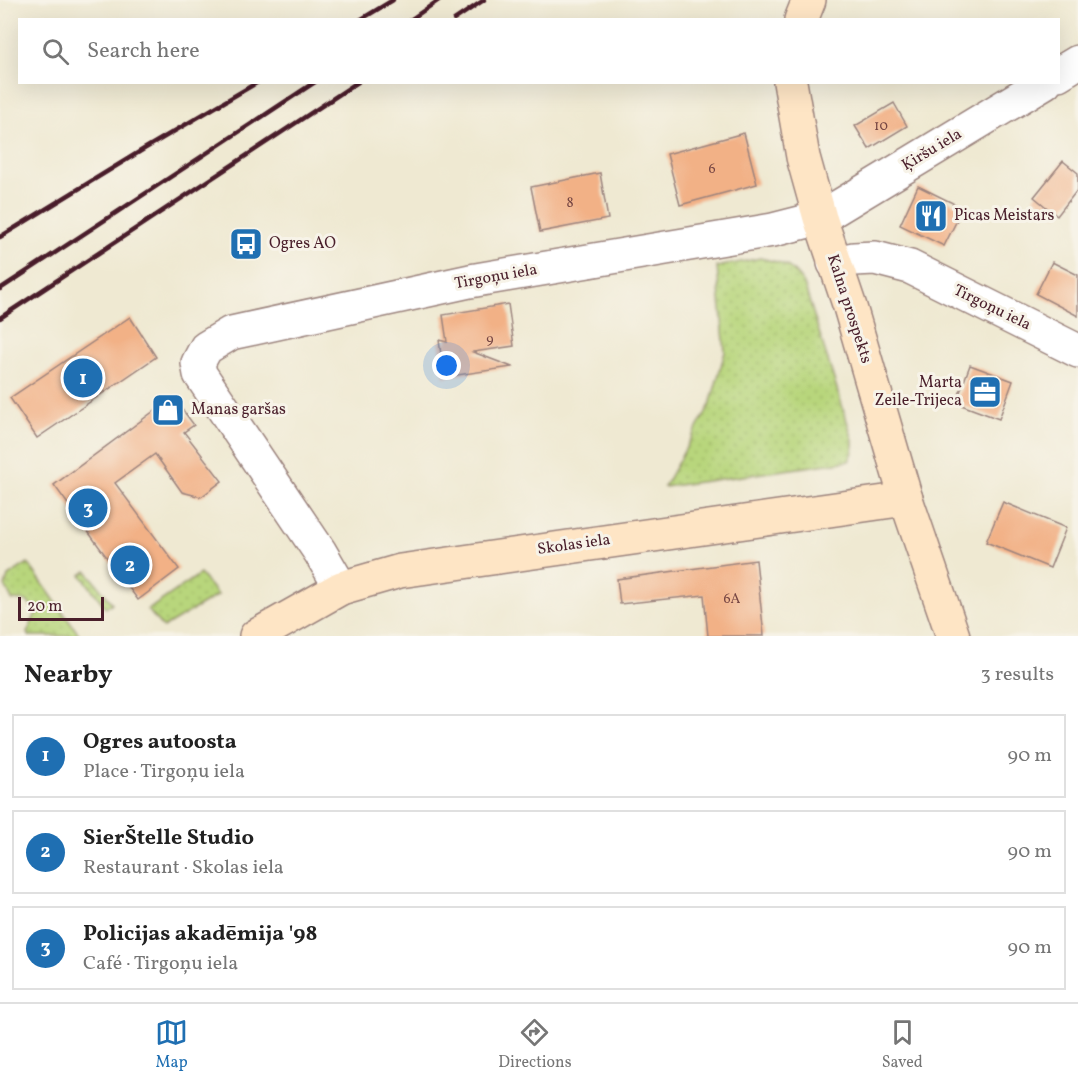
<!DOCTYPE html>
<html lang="en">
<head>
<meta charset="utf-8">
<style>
  :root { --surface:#fff; --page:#f2f2f2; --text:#222; --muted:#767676; --line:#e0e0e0; --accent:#1f6fb2 }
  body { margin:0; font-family:Vollkorn,serif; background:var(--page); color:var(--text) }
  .scale { position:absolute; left:18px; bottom:15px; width:86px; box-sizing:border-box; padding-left:6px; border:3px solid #4a1f2b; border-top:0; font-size:16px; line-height:21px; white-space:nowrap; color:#4a1f2b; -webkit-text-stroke:4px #f7f3e8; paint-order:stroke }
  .you { position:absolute; left:447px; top:366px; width:21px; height:21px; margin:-15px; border:4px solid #fff; border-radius:50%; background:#1a73e8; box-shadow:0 0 0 9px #1a73e833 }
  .badge { display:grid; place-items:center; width:39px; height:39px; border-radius:50%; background:var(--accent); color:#fff; font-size:20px; font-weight:700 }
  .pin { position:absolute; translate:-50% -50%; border:3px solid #fff; box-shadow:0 2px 6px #0006 }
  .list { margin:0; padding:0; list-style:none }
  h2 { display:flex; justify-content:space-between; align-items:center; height:78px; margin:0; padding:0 24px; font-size:26px }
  h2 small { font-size:20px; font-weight:400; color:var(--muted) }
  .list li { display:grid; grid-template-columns:39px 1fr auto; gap:18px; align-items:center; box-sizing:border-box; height:84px; margin:0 12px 12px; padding:0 12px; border:2px solid var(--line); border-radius:0px }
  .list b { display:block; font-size:22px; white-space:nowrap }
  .list p { margin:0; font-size:20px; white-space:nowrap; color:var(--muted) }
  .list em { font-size:20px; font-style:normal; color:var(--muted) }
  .icon { flex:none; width:33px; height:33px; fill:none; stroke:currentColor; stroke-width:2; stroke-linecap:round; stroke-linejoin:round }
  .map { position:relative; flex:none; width:1078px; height:636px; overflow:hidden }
  .search { position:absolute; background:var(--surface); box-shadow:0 6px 24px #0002; left:18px; right:18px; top:18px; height:66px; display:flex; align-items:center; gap:15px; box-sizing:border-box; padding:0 21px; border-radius:0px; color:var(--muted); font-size:22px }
  .sheet { height:366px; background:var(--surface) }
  nav { display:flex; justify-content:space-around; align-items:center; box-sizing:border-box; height:84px; border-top:2px solid var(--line); background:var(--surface); font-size:16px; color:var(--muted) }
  nav a { display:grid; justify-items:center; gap:3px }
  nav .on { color:var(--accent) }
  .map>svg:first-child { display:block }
  .grass { fill:url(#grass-dots); stroke:#817a54; stroke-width:1.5 }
  .building { fill:#f2b186 }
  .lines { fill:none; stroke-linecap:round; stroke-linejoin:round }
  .street-casing { stroke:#9c847e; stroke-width:36 }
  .secondary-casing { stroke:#9c847e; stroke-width:36 }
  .street { stroke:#fff; stroke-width:33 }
  .secondary { stroke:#fee5c5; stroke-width:33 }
  .rail { stroke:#4a1f2b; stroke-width:4.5 }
  .labels { text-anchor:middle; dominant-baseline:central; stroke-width:6; stroke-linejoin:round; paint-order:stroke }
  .number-label { font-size:14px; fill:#744442 }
  .street-label { font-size:16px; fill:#4a1f2b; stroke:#f7f3e8 }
  .poi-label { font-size:16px; fill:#4a1f2b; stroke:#f7f3e8; text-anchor:start }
</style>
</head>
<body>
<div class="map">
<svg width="1078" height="636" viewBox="0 0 1078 636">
  <defs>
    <pattern id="grass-dots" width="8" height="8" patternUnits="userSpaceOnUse" patternTransform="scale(1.5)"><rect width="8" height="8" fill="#b8d67c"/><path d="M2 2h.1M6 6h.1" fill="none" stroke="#a0b76b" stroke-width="1.8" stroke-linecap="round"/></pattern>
  </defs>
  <rect width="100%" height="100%" fill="#f7f3e8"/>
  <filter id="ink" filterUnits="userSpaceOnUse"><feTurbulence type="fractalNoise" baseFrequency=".0167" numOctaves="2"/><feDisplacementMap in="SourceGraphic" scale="12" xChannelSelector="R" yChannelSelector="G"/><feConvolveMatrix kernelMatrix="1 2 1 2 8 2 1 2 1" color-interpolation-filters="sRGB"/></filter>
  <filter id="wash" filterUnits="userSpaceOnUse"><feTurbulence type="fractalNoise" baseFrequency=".008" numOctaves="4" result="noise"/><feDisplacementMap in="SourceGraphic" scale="24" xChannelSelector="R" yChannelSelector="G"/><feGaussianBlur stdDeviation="1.35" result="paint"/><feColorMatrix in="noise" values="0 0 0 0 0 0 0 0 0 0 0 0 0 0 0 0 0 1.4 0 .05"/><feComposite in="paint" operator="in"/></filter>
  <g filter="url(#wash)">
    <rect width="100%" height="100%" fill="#efe9d2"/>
    <g class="grass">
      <path d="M760,258C784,263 790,264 804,284L853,440V452L849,461L664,487L710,405L725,352L717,267Z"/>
      <polygon points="28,563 80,636 29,636 27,633 36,613 27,601 12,600 5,586 8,576"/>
      <polygon points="87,571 112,603 106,608 81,575"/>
      <polygon points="200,574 218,595 163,628 148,610"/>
    </g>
    <g id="blocks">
      <g class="building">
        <polygon points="894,103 907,126 869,149 855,126"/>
        <polygon points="744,133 757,184 680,205 667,154"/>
        <polygon points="1063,161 1078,173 1078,189 1057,216 1034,197"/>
        <polygon points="600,173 608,219 540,232 531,187"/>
        <polygon points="918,186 963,208 944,246 900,225"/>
        <polygon points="1052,262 1078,275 1078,316 1036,294"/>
        <polygon points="508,304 514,346 473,352 512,367 444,377 439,340 447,342 443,315"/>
        <polygon points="130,317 156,357 37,438 10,398"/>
        <polygon points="970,365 1013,381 999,419 956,403"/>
        <polygon points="173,397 194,425 184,432 222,481 201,497 182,492 155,454 115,483 179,569 138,600 54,485"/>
        <polygon points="1003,502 1066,528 1050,568 986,542"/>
        <polygon points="756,560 764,636 708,636 704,595 620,604 617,579"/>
      </g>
    </g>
  </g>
  <g filter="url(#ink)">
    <use href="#blocks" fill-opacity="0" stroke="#9c847e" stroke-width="1.5"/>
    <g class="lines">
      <g class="street-casing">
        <g id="street">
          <polyline points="1058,74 1078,62"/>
          <polyline points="834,263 854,259 875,258 910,267 1078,351"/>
          <polyline points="341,588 320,552 200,374 198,363 206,348 231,333 470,281 773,230 820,218 1045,82"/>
        </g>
      </g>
      <g class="secondary-casing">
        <g id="secondary">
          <polyline points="801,20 809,0"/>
          <polyline points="790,82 803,157 820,218 850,307 906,499 953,636"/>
          <polyline points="256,636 341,588 400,571 906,499"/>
        </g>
      </g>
      <use href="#street" class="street"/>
      <use href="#secondary" class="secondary"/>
      <g class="rail">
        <polyline points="360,20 393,0"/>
        <polyline points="410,20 439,0"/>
        <polyline points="454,20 484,0"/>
        <polyline points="0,237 144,149 258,82"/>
        <polyline points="0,289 315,82"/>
        <polyline points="0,318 358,82"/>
      </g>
    </g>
  </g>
  <defs>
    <g id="restaurant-square" transform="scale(1.725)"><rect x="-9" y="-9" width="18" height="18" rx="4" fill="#1f6fb2" stroke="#f7f3e8"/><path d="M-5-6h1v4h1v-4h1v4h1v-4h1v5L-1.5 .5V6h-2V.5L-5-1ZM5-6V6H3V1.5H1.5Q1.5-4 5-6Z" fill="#fff"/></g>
    <g id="bus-square" transform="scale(1.725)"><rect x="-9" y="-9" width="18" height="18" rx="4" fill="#1f6fb2" stroke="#f7f3e8"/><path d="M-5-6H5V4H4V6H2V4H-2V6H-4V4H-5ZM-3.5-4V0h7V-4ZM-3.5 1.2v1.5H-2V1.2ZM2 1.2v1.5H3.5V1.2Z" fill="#fff"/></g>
    <g id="office-square" transform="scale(1.725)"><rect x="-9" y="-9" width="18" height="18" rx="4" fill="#1f6fb2" stroke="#f7f3e8"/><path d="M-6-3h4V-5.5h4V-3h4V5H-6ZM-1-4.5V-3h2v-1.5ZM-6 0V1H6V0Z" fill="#fff"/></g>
    <g id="shop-square" transform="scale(1.725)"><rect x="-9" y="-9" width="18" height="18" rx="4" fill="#1f6fb2" stroke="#f7f3e8"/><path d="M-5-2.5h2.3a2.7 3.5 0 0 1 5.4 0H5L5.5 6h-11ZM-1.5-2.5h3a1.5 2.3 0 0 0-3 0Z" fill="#fff"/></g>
  </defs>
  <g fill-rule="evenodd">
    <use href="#restaurant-square" x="931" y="216"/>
    <use href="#bus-square" x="246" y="244"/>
    <use href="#office-square" x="985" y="392"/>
    <use href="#shop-square" x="168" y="410"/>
  </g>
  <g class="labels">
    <g class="number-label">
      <text x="881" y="126">10</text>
      <text x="712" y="169">6</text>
      <text x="570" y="203">8</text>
      <text x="490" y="339">9</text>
      <text x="732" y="599">6A</text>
    </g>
    <g class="street-label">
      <text transform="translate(932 150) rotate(-31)">Ķiršu iela</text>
      <text transform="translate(496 277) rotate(-10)">Tirgoņu iela</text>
      <text transform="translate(992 308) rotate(26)">Tirgoņu iela</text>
      <text transform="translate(849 309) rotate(72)">Kalna prospekts</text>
      <text transform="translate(574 545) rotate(-8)">Skolas iela</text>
    </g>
    <g class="poi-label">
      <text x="954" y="216">Picas Meistars</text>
      <text x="269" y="244">Ogres AO</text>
      <text x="962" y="383" text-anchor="end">Marta<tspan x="962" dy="18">Zeile-Trijeca</tspan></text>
      <text x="191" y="410">Manas garšas</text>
    </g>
  </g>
</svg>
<div class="scale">20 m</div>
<div class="you"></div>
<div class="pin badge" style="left:83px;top:378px">1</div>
<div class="pin badge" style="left:130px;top:565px">2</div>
<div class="pin badge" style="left:88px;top:508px">3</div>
<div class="search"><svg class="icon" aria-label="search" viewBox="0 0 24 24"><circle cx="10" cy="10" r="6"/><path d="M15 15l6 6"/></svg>Search here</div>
</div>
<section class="sheet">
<h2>Nearby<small>3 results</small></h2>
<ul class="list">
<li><span class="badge">1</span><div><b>Ogres autoosta</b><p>Place · Tirgoņu iela</p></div><em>90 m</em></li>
<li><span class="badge">2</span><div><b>SierŠtelle Studio</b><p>Restaurant · Skolas iela</p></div><em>90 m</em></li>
<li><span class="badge">3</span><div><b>Policijas akadēmija '98</b><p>Café · Tirgoņu iela</p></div><em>90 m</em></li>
</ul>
</section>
<nav>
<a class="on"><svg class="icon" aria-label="map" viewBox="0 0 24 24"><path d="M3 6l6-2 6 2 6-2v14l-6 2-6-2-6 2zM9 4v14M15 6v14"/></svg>Map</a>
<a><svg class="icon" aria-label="directions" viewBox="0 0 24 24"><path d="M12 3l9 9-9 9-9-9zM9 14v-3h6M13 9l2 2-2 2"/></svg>Directions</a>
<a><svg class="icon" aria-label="saved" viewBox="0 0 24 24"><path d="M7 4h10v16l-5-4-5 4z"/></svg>Saved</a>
</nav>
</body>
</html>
